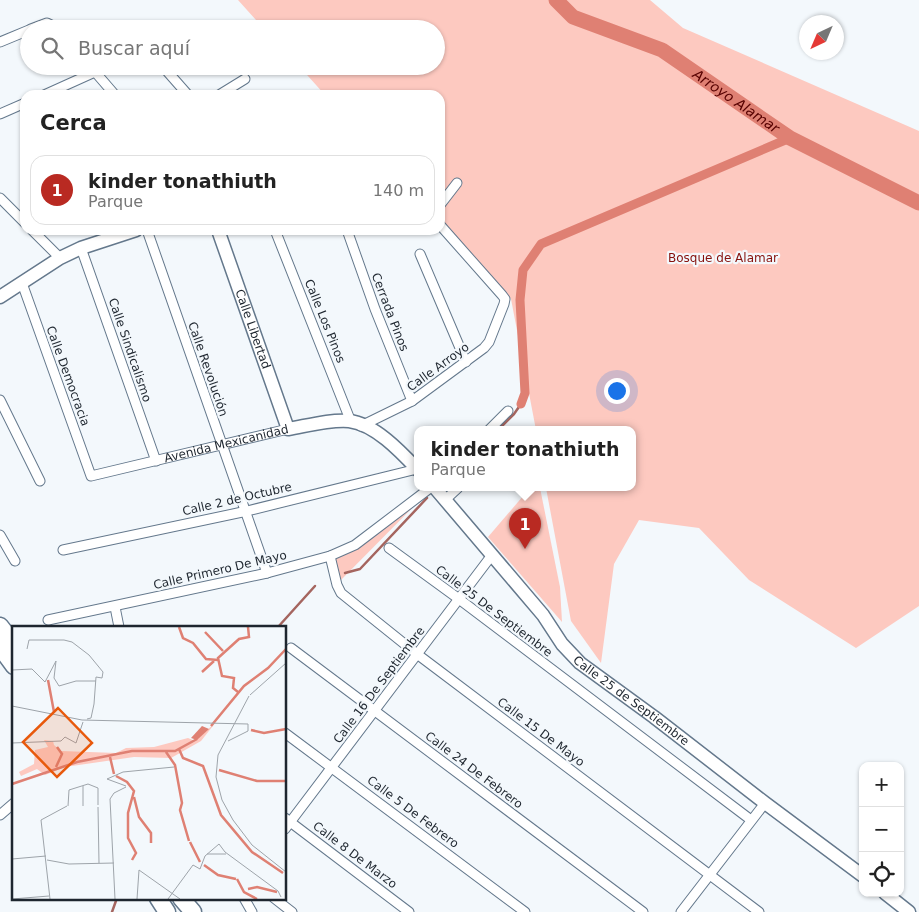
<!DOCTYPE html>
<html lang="es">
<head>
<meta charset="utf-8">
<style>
  :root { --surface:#fff; --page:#f6f6f6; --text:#222; --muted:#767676; --line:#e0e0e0; --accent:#b92a22 }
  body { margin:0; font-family:"DejaVu Sans",sans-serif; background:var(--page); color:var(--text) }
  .controls { position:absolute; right:15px; bottom:15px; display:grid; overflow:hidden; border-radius:10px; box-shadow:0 1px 4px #0004 }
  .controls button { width:45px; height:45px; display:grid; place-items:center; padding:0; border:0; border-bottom:1px solid var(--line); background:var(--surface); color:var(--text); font:25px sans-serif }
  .compass { position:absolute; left:799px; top:15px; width:45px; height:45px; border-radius:50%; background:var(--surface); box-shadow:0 1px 4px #0004; rotate:224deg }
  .you { position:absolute; left:616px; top:390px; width:18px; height:18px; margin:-12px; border:4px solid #fff; border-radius:50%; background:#1a73e8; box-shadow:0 0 0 8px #1a73e833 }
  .badge { display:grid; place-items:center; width:32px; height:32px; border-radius:50%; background:var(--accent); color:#fff; font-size:16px; font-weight:700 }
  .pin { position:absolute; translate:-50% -41px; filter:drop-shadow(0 1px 2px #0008) }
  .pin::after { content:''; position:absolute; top:26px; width:18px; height:15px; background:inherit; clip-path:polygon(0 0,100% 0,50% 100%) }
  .popup { position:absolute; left:414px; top:426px; width:222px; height:65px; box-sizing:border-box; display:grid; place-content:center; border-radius:10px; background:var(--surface); filter:drop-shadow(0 1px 4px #0005); font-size:16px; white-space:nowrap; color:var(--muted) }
  .popup b { font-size:19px; color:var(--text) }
  .popup::after { content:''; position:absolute; left:50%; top:100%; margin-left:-10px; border:10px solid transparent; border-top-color:var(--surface) }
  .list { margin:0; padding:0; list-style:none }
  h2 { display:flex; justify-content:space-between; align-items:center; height:65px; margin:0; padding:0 20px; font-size:21px }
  h2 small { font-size:16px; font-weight:400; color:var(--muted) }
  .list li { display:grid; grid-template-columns:32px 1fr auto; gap:15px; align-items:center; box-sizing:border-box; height:70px; margin:0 10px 10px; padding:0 10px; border:1px solid var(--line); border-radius:15px }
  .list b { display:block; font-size:19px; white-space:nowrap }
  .list p { margin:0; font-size:16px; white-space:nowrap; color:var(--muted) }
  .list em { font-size:16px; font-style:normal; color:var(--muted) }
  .icon { flex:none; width:28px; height:28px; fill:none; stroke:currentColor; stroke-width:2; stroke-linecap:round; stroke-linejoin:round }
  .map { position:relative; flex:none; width:919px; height:912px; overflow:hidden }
  .search { position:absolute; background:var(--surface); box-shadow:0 1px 4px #0004; left:20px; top:20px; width:425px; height:55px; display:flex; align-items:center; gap:12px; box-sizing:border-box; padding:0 18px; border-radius:28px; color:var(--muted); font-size:19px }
  .panel { position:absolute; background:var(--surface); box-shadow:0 1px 4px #0004; left:20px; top:90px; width:425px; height:145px; border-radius:15px }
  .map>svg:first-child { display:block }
  .green { fill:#fdc9c0 }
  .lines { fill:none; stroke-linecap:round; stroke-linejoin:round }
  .stream { stroke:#a5655f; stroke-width:2.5 }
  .canal { stroke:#df8073; stroke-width:9 }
  .river { stroke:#df8073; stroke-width:15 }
  .street-casing { stroke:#64788c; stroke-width:11 }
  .secondary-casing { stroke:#64788c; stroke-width:15 }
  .highway-casing { stroke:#64788c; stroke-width:19 }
  .street { stroke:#fff; stroke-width:9 }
  .secondary { stroke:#fff; stroke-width:12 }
  .highway { stroke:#fff; stroke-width:16 }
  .labels { text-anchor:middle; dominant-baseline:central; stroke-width:4.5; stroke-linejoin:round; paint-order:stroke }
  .park-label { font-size:12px; fill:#86120e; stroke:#f3f8fc }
  .street-label { font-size:12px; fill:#1e262f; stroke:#f3f8fc }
  .water-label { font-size:14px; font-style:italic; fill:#570000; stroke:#f3f8fc }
  .inset-river { fill:none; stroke:#df8073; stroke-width:2.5 }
  .inset-road { fill:none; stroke:#9ea4aa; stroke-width:1 }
  .view { fill:#e8590c; fill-opacity:0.15; stroke:#e8590c; stroke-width:2.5 }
  .inset-edge { fill:none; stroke:#1e262f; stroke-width:2.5 }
</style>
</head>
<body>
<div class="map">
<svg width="919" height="912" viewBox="0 0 919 912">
  <rect width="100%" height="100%" fill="#f3f8fc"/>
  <g class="green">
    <polygon points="238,0 650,0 683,28 919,131 919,606 856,648 749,580 699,528 639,520 614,564 601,663 571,621 546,488 632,488 632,430 536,430 511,299 440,221 440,95 325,95 299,66 436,66 436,29 264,29"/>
    <polygon points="530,488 540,488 560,587 562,622 488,537"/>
    <polygon points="430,490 335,586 330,558"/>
  </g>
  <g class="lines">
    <g class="stream">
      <polyline points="498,430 514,414 521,404"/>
      <polyline points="345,573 360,569 427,498"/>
      <polyline points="278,627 315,586"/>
      <polyline points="112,912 117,898"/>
    </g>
    <polyline class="canal" points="521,404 525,393 520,300 523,270 541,244 790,138"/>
    <path class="river" id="s1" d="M556,0L573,17L662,50L790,138L919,203"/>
    <g class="street-casing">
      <g id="street">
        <polyline points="31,29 47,23 59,29"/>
        <polyline points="0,42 29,30"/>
        <polyline points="90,66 115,95"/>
        <polyline points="166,70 188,95"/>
        <polyline points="44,95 95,72"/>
        <polyline points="219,95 245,79"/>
        <polyline points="0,114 25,103"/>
        <polyline points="0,198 25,223"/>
        <polyline points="440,205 457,183"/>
        <polyline points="32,230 60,258"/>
        <polyline points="147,230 267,573"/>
        <polyline points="275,230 351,422"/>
        <polyline points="347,230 375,309 412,401"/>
        <polyline points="81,248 156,461"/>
        <polyline points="420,254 466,362"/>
        <path id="s2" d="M22,283L91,476L288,429"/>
        <polyline points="0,400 40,481"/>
        <polyline points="361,426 412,401 484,348 489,342 504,304 505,299 502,295 440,225"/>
        <polyline points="489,430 508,411"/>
        <polyline points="445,500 458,488"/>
        <polyline points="0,535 15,561"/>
        <polyline points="389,548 459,599 751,820"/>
        <polyline points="63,550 247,511 417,469"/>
        <polyline points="330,556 337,585 341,593 417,654 759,912"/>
        <polyline points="115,607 119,627"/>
        <polyline points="48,620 267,573 330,556 355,545 430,488"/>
        <polyline points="291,648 643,912"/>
        <polyline points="285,733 525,912"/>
        <polyline points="0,815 14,803"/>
        <polyline points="285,818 409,912"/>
        <polyline points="285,829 492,555"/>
        <polyline points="244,898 252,912"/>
        <polyline points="274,898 292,912"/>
        <polyline points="681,912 765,803"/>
      </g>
    </g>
    <g class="secondary-casing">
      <g id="secondary">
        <path id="s3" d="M218,230L288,429C306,426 331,419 349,421C375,424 401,452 418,470"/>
        <polyline points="0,297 60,258 81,248 136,230"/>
        <path id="s4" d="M435,488L543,615L562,644L580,663L654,717L765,803L863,876"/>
        <polyline points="885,893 909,912"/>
      </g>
    </g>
    <g class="highway-casing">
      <g id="highway">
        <polyline points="0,626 14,644"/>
        <polyline points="0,647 14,666"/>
        <polyline points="158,898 167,912"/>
        <polyline points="181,898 193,912"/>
      </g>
    </g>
    <use href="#street" class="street"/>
    <use href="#secondary" class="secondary"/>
    <use href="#highway" class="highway"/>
  </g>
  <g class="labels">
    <g class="park-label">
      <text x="723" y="258">Bosque de Alamar</text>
    </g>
    <g class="street-label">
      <text transform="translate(390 312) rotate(69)">Cerrada Pinos</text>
      <text transform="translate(325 321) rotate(68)">Calle Los Pinos</text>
      <text stroke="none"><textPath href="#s3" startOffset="105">Calle Libertad</textPath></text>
      <text transform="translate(130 350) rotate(71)">Calle Sindicalismo</text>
      <text transform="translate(438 367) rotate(-36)">Calle Arroyo</text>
      <text transform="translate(208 369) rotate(71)">Calle Revolución</text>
      <text transform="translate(68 376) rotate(70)">Calle Democracia</text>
      <text stroke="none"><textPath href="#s2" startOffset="344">Avenida Mexicanidad</textPath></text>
      <text transform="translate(237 499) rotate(-13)">Calle 2 de Octubre</text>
      <text transform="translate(220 570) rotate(-13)">Calle Primero De Mayo</text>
      <text transform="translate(494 611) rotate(37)">Calle 25 De Septiembre</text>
      <text transform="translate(379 685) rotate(-53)">Calle 16 De Septiembre</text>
      <text stroke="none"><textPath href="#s4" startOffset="291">Calle 25 de Septiembre</textPath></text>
      <text transform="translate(541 732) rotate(37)">Calle 15 De Mayo</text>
      <text transform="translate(474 770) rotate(37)">Calle 24 De Febrero</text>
      <text transform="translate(413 812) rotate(37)">Calle 5 De Febrero</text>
      <text transform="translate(355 855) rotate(37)">Calle 8 De Marzo</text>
    </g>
    <g class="water-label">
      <text stroke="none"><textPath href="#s1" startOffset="209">Arroyo Alamar</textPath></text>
    </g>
  </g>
  <g transform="translate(12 626)">
    <rect width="274" height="274" fill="#f3f8fc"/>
    <path d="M204,96L189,115L159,132L122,131L53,141L33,149L25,143L9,150L7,146L22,138L23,124L36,121L32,114L41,115L42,119L49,125L104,127L114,122L142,121L176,112L183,115Z" fill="#fdc9c0"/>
    <path d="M190,100L197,103L185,114L179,112Z" fill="#df8073"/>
    <path class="inset-river" d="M167,1L171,12L181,17L194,33L206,34M193,6L211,25M190,46L202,35M36,54L42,86M226,66L221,62L222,52L210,50L206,32L227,13L237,11L236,1M199,100L232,60L256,42L274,23M239,104L252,107L274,103M167,123L171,132L191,140L209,189L240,226L271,247M154,126L163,139L170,177L168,184L177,215M98,131L102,148M44,141L50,128L45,121M207,144L245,155H274M104,150L115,156L122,165L116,187V212L124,227L120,234M0,158L65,136L120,125H163L185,113M122,171L127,191L139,207V217M178,216L188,236M192,239L206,249L224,253M225,253L232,266L245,273M236,263L245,261L265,266"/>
    <path class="inset-road" d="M15,23L17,14H52L60,16L77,29L91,46L90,52L84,51L82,78L79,92L75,93M44,35L42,52L47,60L64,55H84M0,44L20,43L33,56L44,35M238,69L274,37M237,70L206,129L204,151L210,174L221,194L240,219L274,246M0,80L70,94L236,98V105L216,115M0,117L49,115L53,111L64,117L71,96M95,153L111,146L162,141M95,153L114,160M71,160V180M56,180L57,164L76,158L86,162V179M86,181L87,237M195,228H214M0,233L34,230M35,234L57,238L102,237M127,244L168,273M0,273L37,270M38,273L29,194L55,180M103,273L98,173L102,167L114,161M125,273L127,244M156,273L181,239L188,243L193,230L207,218L213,226L266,265L269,271"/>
    <path class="view" d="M46,82L80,117L45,151L11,116Z"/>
    <rect width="274" height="274" class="inset-edge"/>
  </g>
</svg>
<div class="controls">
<button>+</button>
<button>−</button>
<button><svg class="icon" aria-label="locate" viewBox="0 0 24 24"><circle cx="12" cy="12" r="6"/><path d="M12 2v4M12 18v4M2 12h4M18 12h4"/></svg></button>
</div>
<svg class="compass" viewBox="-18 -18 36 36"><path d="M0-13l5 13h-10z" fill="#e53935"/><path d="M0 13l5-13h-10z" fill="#767676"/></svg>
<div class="you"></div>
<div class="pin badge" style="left:525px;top:549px">1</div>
<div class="popup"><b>kinder tonathiuth</b>Parque</div>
<div class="search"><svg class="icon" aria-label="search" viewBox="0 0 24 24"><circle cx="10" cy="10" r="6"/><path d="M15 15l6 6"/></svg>Buscar aquí</div>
<section class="panel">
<h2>Cerca<small></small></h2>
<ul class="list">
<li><span class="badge">1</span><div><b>kinder tonathiuth</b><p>Parque</p></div><em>140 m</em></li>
</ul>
</section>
</div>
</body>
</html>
